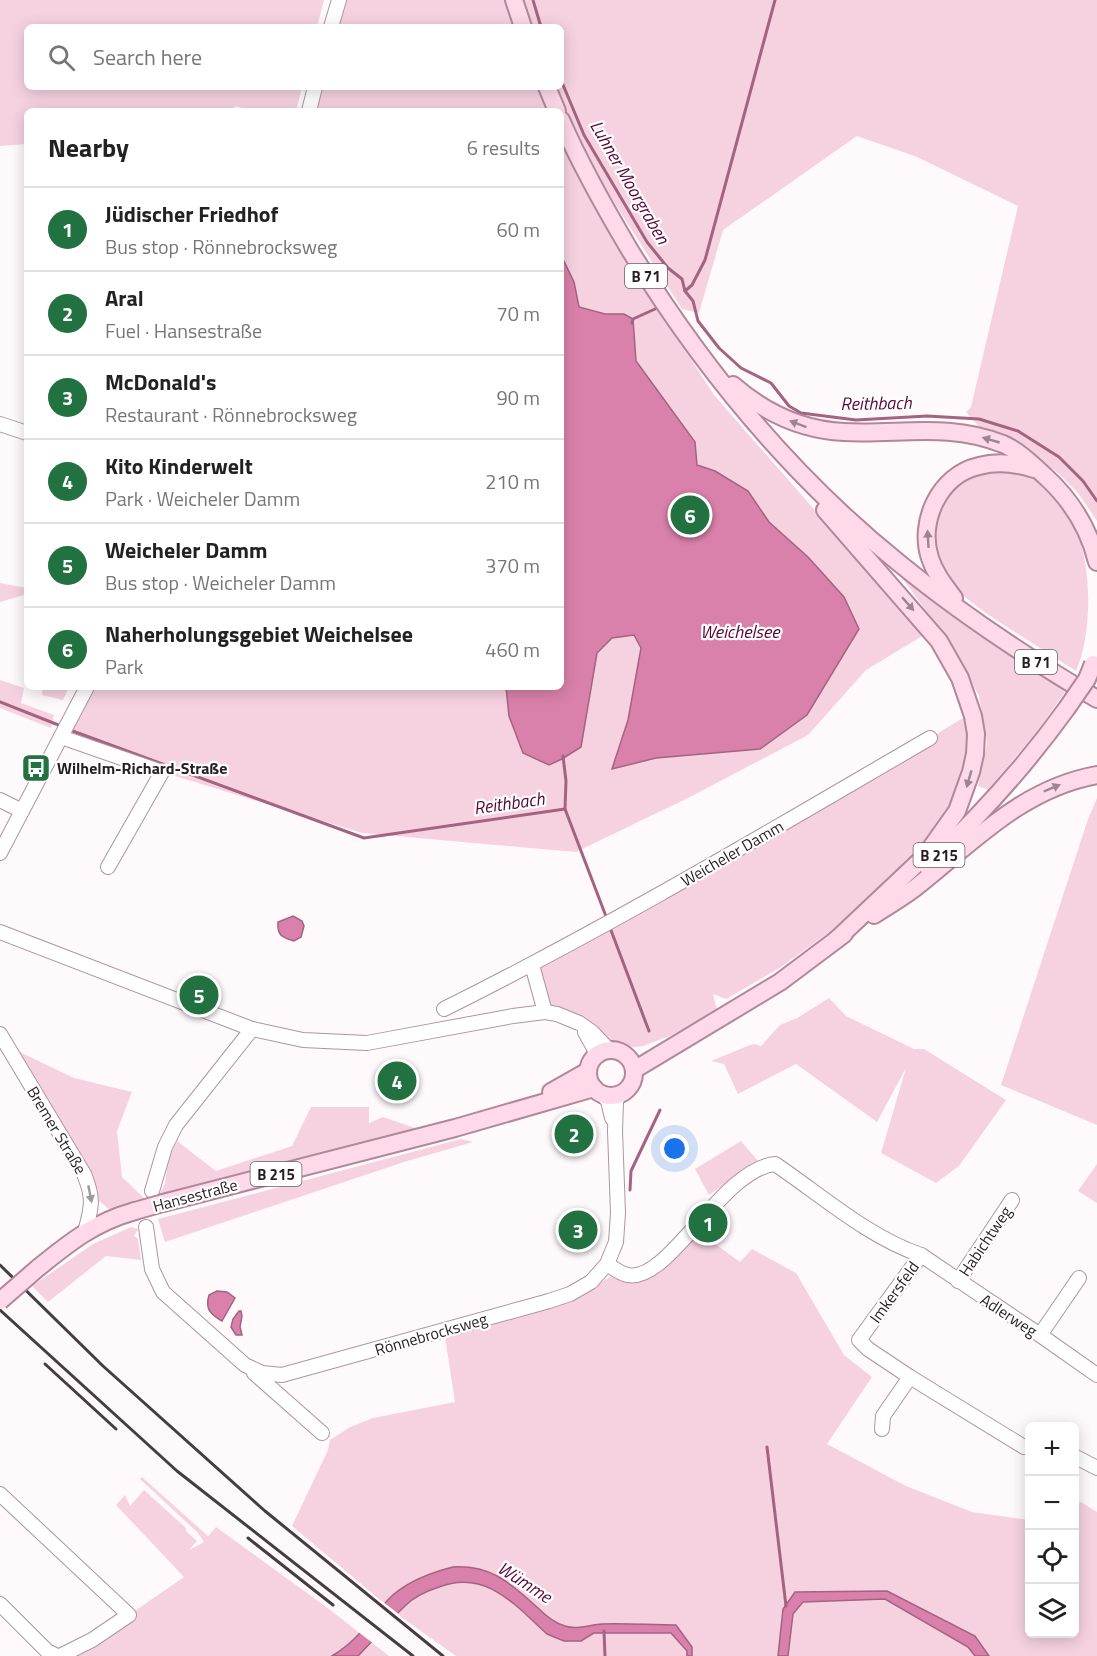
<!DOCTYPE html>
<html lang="en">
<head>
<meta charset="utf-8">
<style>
  :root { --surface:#fff; --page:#f2f2f2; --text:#222; --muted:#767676; --line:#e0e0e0; --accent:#227141 }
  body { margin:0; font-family:"Titillium Web",sans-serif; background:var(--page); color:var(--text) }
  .controls { position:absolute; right:18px; bottom:18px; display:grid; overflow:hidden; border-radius:9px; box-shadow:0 3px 15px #0003 }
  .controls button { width:54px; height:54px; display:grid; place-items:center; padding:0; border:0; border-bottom:2px solid var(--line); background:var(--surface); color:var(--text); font:30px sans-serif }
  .you { position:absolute; left:675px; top:1149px; width:21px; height:21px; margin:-15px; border:4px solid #fff; border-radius:50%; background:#1a73e8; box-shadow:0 0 0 9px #1a73e833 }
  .badge { display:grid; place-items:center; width:39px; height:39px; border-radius:50%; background:var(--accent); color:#fff; font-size:20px; font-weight:700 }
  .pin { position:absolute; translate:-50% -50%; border:3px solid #fff; box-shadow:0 2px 6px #0006 }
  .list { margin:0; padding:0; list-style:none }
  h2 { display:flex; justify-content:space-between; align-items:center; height:78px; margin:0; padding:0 24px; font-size:26px }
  h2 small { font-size:20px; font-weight:400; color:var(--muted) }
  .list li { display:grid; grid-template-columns:39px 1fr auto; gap:18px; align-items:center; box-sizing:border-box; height:84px; padding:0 24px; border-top:2px solid var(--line) }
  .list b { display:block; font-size:22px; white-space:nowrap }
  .list p { margin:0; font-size:20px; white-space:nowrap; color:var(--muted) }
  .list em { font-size:20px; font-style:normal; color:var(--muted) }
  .icon { flex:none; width:33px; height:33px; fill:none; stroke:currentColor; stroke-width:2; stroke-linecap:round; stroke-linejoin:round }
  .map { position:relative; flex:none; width:1097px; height:1656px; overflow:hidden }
  .search { position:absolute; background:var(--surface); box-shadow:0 3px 15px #0003; left:24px; top:24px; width:540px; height:66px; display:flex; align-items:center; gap:15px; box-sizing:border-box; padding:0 21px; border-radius:9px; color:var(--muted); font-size:22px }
  .panel { position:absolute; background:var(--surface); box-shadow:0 3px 15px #0003; left:24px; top:108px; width:540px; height:582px; border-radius:9px }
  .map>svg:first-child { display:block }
  .green { fill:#f6d2e1 }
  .water { fill:#d981aa; stroke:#a46381; stroke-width:1.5 }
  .pier { fill:#fef9fb }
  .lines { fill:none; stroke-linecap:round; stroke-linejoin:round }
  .stream { stroke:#a46381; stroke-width:3 }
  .minor-casing { stroke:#ae95a0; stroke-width:16 }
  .major-casing { stroke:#b1879a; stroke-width:20 }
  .minor { stroke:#fff; stroke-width:14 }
  .major { stroke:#fdd9e9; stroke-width:16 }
  .rail { stroke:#463d41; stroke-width:3 }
  .major-bridge-casing { stroke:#b1879a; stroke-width:20; stroke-linecap:butt }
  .major-bridge { stroke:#fdd9e9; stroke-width:16 }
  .oneway { fill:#9d858f }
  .oneway2 { fill:#9e9a9c }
  .labels { text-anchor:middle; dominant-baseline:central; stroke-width:4.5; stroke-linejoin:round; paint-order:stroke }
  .shield { fill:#fff; stroke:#686264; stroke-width:1.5 }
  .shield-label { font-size:15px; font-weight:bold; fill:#281e22 }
  .poi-label { font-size:16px; font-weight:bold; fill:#281e22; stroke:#fff; text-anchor:start }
  .street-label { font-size:16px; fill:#281e22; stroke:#fff }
  .water-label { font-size:18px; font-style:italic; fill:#580737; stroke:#fff }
</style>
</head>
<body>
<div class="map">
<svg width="1097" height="1656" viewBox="0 0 1097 1656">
  <rect width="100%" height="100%" fill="#fef9fb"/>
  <g class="green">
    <polygon points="0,0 324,0 317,27 27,27 27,87 302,87 296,111 255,111 235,106 232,111 27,111 27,144 0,146"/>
    <polygon points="339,0 505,0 516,27 331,27"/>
    <polygon points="522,0 1097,0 1097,521 1078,493 1058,473 1029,452 981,429 966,412 971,407 1018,206 917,157 857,136 723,230 699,313 682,309 602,183 555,87 561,87 561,27 531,27"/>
    <polygon points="315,87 541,87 551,111 309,111"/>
    <polygon points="561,133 612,237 714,395 924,635 866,670 808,735 690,797 576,852 362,833 162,772 61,737 87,687 561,687"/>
    <path d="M981,470C1004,471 1023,471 1043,484C1094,517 1097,623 1076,671C1055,658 1034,644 1013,631C975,606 920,574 937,519C944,496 959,480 981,470Z"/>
    <polygon points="900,575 1065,692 1038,730 988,790 978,786 987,743 979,696 953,648"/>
    <polygon points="0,583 27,588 27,594 0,602"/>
    <polygon points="0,680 24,688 21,703 54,715 51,728 0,708"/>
    <polygon points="43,687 69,687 63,700 42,695"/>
    <polygon points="968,715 971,738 960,787 941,830 917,859 842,923 781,967 726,999 713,994 717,1010 672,1035 643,1046 627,1048 609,1040 597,1027 565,1010 544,1003 532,965 930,738"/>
    <polygon points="1097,798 1097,1125 1001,1085 1088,819"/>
    <polygon points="829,998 846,1016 914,1049 924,1049 1006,1100 959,1166 936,1183 881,1153 906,1068 877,1122 796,1064 738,1094 724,1064 711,1061 750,1045 755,1044 761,1046 780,1025 797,1018"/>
    <polygon points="7,1046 74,1078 132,1092 117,1131 122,1177 145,1199 110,1210 92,1195"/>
    <polygon points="311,1107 369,1107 369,1123 383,1117 418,1129 159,1195 165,1184 168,1160 177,1141 216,1171 292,1146"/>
    <polygon points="461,1139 473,1142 404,1162 165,1242 158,1219"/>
    <polygon points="741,1141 758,1161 709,1195 695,1169"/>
    <polygon points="1097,1164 1097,1203 1078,1191"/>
    <polygon points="131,1227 138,1229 134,1236 138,1239 141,1260 106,1256 48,1302 32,1286 93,1244"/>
    <polygon points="696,1230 740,1262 752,1249 796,1273 844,1355 872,1377 827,1444 906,1486 972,1512 1029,1520 1030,1634 1074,1634 1075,1504 1081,1502 1097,1512 1097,1656 456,1656 397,1614 292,1526 328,1450 330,1440 350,1427 373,1418 455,1402 445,1337 563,1303 612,1276 632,1281 662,1267"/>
    <polygon points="142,1477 208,1536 216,1527 329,1609 389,1656 62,1656 129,1615 184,1577 116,1505 125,1495 130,1506 144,1490 186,1528 186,1531 197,1541 189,1550 204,1542 198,1533 140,1479"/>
  </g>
  <g class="water">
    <polygon points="561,255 574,282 579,307 605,314 624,314 633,319 636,361 695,442 697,465 715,471 748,491 769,522 808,557 844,597 859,629 807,715 760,749 656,758 612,769 628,720 641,648 634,635 612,638 597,653 581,747 562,759 549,765 523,753 509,716 506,687 561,687"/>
    <path d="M293,916L302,921L304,926L301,937L294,941C282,937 277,936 278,922Z"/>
    <path d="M217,1291L227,1292L235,1298L222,1321C210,1314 205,1309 209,1295Z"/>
    <polygon points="239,1311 241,1311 242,1316 240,1327 242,1335 236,1335 231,1327 233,1319"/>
    <path d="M453,1567C493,1565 511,1584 538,1608C546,1616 554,1623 565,1626C576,1630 589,1625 602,1624C626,1623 651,1625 676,1625L692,1647V1656H687V1651L671,1633H594L581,1641H564L547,1634C515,1605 486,1569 439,1587C427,1591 415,1596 406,1605C389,1621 375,1639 358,1656H332C340,1651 348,1645 354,1639C369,1625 379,1607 394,1594C411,1580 433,1572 453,1567Z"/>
    <polygon points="887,1591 975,1636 989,1656 975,1656 968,1647 885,1599 803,1602 793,1614 788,1656 778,1656 783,1609 795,1592"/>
  </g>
  <polygon class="pier" points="382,1601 400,1615 374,1644 357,1631"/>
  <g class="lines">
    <g class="stream">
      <polyline points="533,0 541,27"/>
      <polyline points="561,80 584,135 647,242 668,268 682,279 685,291 693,301 698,321 719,348 741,368 771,383 789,406 801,413 856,420 927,416 979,419 1018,431 1059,457 1083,481 1097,501"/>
      <polyline points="685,291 692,285 705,260 775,0"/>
      <polyline points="632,323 633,319 655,309"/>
      <polyline points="0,702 61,726"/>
      <polyline points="70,730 364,838 565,809 566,781 563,756"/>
      <polyline points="565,809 607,919"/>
      <polyline points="609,925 649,1031"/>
      <polyline points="630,1190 631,1171 660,1110"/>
      <polyline points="767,1447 786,1606"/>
      <polyline points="604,1631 605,1656"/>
    </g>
    <g class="minor-casing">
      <g id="minor">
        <polyline points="331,27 339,0"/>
        <polyline points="309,111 315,87"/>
        <polyline points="0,424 27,433"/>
        <polyline points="61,737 162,772 108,867"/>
        <polyline points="0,800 22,811"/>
        <polyline points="0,853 87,687"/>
        <polyline points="0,932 252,1029 303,1040 367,1043 513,1016 545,1012 557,1014 579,1023 592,1032 609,1050"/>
        <polyline points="532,965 545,1012"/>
        <path d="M444,1009C611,926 770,831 930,738"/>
        <polyline points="585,1032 595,1050 594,1058"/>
        <path d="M0,1034L84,1174C94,1198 92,1207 85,1232"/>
        <polyline points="603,1095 608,1101 612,1118"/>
        <polyline points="152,1191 165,1147 176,1125 252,1029"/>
        <polyline points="146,1227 152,1269 163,1292 245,1365 262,1373 282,1375 549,1301 570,1294 591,1282 607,1264 616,1242 618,1213 615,1131 616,1101 619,1095"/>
        <polyline points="921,1255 859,1340 868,1349 910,1377 1024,1447 1030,1446"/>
        <path d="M607,1264C613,1268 621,1274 628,1275C669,1283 722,1169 775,1164C821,1195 868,1237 921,1255L1040,1335L1097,1375"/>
        <polyline points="958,1281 1012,1200"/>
        <polyline points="1040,1335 1079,1278"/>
        <polyline points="254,1373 322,1433"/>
        <polyline points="882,1429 883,1416 910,1377"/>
        <polyline points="1074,1456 1097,1468"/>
        <polyline points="0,1494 129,1615 92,1640 60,1656"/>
        <polyline points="0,1604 47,1651 57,1656"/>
      </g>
    </g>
    <g class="major-casing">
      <g id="major">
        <polyline points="514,0 523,27"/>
        <polyline points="547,87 557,111"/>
        <path d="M561,120C581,166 606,210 631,252C703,369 792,477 899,563C961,614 1028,658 1097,699"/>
        <path d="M733,385C764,412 802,430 844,432C899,435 948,422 1003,444C1019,451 1033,465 1046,477C1071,500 1089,529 1097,562"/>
        <polyline points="825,510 939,641 960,678 973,716 976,734 975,754 971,772 957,811 925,856 836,940"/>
        <path d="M954,598C945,586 935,574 930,558C918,522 939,475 979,466C998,461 1015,463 1034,469"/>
        <path d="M927,866C978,818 1026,765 1067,708"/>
        <path d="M874,915C889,905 906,896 920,884C975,840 1024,788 1097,775"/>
        <circle cx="611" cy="1073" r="23"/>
        <polyline points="634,1070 780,982 844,934"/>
        <polyline points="551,1092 588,1071"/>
        <polyline points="163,1203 455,1128 594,1088"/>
        <path d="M38,1268C70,1242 95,1222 135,1211"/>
      </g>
    </g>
    <use href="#minor" class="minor"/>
    <use href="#major" class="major"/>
    <g class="rail">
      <polyline points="0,1265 103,1366 265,1511 443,1656"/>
      <polyline points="0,1310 177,1471 413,1656"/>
      <polyline points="45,1364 116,1429"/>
      <polyline points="248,1538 333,1605"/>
    </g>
    <g class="major-bridge-casing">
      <g id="major-bridge">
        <polyline points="1067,708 1087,679 1093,664"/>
        <polyline points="135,1211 163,1203"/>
        <polyline points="0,1301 38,1268"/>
      </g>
    </g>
    <use href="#major-bridge" class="major-bridge"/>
  </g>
  <defs><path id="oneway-solid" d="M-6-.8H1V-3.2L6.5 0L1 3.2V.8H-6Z" transform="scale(1.5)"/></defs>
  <g class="oneway">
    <use href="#oneway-solid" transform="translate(798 424) rotate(-159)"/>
    <use href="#oneway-solid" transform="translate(991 440) rotate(-164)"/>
    <use href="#oneway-solid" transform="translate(928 539) rotate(-93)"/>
    <use href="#oneway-solid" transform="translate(908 604) rotate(49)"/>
    <use href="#oneway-solid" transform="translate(969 779) rotate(106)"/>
    <use href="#oneway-solid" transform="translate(1052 788) rotate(-23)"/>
  </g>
  <use class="oneway2" href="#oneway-solid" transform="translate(90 1194) rotate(79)"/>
  <defs>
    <g id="bus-square" transform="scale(1.5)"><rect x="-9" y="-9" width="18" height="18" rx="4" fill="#227141" stroke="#fff"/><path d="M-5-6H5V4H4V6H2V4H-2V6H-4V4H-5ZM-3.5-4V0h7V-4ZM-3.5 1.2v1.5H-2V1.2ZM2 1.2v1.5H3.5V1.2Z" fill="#fff"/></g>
  </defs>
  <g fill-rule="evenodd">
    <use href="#bus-square" x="36" y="768"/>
  </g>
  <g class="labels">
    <g class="shield">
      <rect x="625" y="264" width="42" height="24" rx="4.5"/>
      <rect x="1015" y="650" width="42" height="24" rx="4.5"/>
      <rect x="913.5" y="843" width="51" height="24" rx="4.5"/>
      <rect x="250.5" y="1162" width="51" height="24" rx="4.5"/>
    </g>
    <g class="shield-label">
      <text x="646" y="276">B 71</text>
      <text x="1036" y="662">B 71</text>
      <text x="939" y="855">B 215</text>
      <text x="276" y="1174">B 215</text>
    </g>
    <g class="poi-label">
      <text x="57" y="768">Wilhelm-Richard-Straße</text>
    </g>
    <g class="street-label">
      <text transform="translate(732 853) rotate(-30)">Weicheler Damm</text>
      <text transform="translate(57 1130) rotate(59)">Bremer Straße</text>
      <text transform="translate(195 1195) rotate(-15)">Hansestraße</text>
      <text transform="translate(985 1241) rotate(-56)">Habichtweg</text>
      <text transform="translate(894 1292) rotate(-54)">Imkersfeld</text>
      <text transform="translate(1009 1315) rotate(33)">Adlerweg</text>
      <text transform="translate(431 1334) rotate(-16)">Rönnebrocksweg</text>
    </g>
    <g class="water-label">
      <text transform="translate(630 182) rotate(60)">Luhner Moorgraben</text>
      <text transform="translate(876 403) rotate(-1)">Reithbach</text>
      <text x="740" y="631">Weichelsee</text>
      <text transform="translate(509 803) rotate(-8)">Reithbach</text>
      <text transform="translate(525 1582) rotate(33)">Wümme</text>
    </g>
  </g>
</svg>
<div class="controls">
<button>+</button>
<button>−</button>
<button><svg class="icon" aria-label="locate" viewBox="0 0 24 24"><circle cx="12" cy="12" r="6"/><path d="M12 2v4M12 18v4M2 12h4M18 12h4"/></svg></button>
<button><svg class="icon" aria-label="layers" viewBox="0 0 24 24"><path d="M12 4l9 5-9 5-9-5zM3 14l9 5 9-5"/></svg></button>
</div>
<div class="you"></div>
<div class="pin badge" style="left:708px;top:1223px">1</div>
<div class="pin badge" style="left:574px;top:1134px">2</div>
<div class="pin badge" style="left:578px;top:1230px">3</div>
<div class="pin badge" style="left:397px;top:1081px">4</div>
<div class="pin badge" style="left:199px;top:995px">5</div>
<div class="pin badge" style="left:690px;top:515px">6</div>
<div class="search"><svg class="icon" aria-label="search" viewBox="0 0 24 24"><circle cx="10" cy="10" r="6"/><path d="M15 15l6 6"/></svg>Search here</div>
<section class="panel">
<h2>Nearby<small>6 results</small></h2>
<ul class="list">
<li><span class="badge">1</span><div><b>Jüdischer Friedhof</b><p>Bus stop · Rönnebrocksweg</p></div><em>60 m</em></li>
<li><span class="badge">2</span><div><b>Aral</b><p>Fuel · Hansestraße</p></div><em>70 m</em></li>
<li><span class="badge">3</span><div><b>McDonald's</b><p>Restaurant · Rönnebrocksweg</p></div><em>90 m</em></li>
<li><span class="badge">4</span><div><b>Kito Kinderwelt</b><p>Park · Weicheler Damm</p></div><em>210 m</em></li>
<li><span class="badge">5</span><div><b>Weicheler Damm</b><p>Bus stop · Weicheler Damm</p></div><em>370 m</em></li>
<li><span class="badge">6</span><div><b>Naherholungsgebiet Weichelsee</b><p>Park</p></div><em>460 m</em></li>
</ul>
</section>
</div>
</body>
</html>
